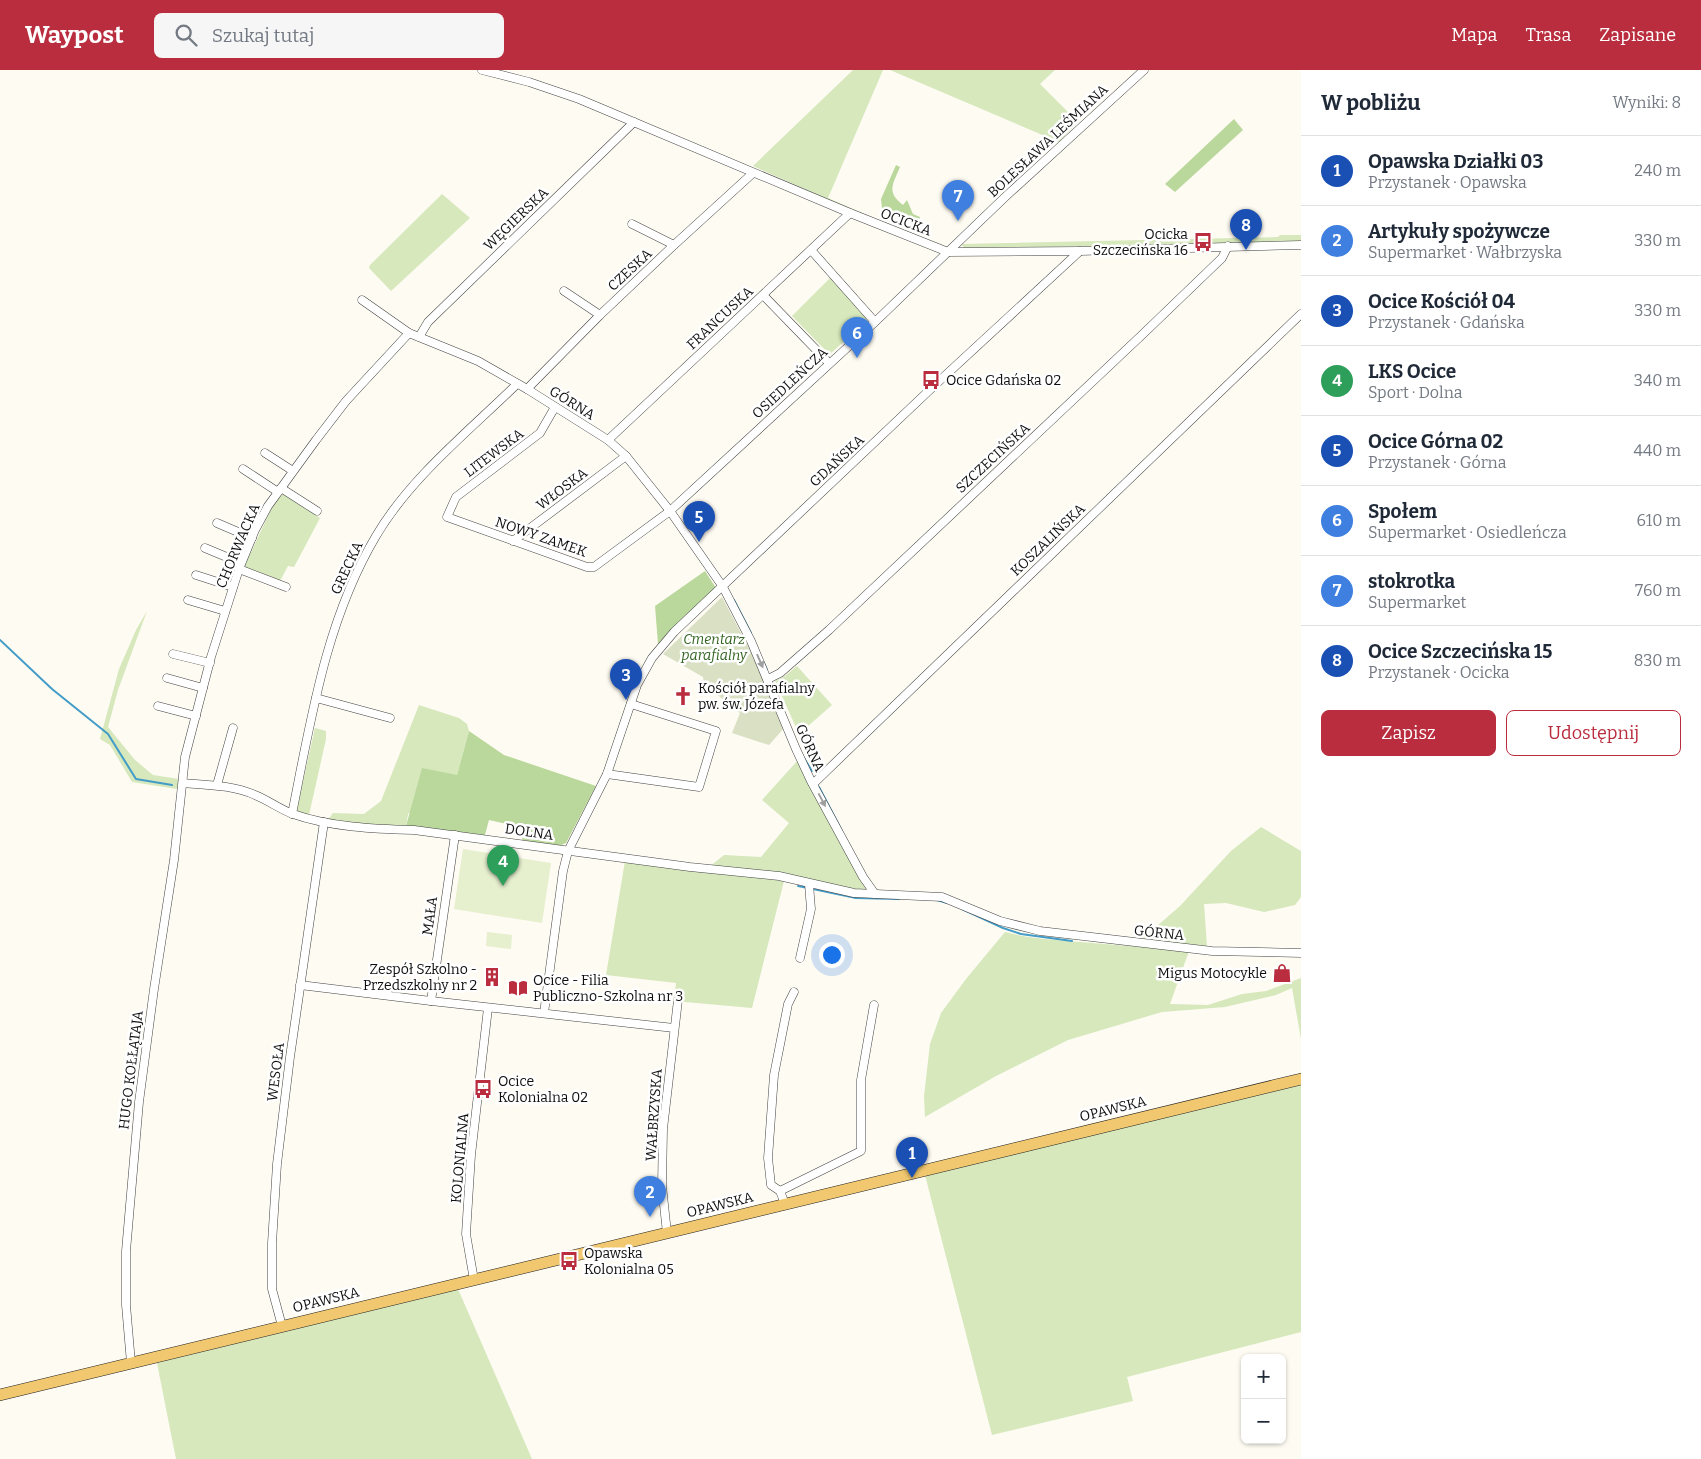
<!DOCTYPE html>
<html lang="pl">
<head>
<meta charset="utf-8">
<style>
  :root { --surface:#fff; --page:#f6f6f7; --text:#1f2937; --muted:#747a83; --line:#e0e1e3; --accent:#b92d3e }
  body { margin:0; font-family:Bitter,serif; background:var(--page); color:var(--text) }
  .controls { position:absolute; right:15px; bottom:15px; display:grid; overflow:hidden; border-radius:8px; box-shadow:0 1px 4px #0004 }
  .controls button { width:45px; height:45px; display:grid; place-items:center; padding:0; border:0; border-bottom:1px solid var(--line); background:var(--surface); color:var(--text); font:25px sans-serif }
  .you { position:absolute; left:831px; top:884px; width:18px; height:18px; margin:-12px; border:4px solid #fff; border-radius:50%; background:#1a73e8; box-shadow:0 0 0 8px #1a73e833 }
  .badge { display:grid; place-items:center; width:32px; height:32px; border-radius:50%; background:var(--accent); color:#fff; font-size:16px; font-weight:700 }
  .pin { position:absolute; translate:-50% -41px; filter:drop-shadow(0 1px 2px #0008) }
  .pin::after { content:''; position:absolute; top:26px; width:18px; height:15px; background:inherit; clip-path:polygon(0 0,100% 0,50% 100%) }
  .list { margin:0; padding:0; list-style:none }
  h2 { display:flex; justify-content:space-between; align-items:center; height:65px; margin:0; padding:0 20px; font-size:21px }
  h2 small { font-size:16px; font-weight:400; color:var(--muted) }
  .list li { display:grid; grid-template-columns:32px 1fr auto; gap:15px; align-items:center; box-sizing:border-box; height:70px; padding:0 20px; border-top:1px solid var(--line) }
  .list b { display:block; font-size:19px; white-space:nowrap }
  .list p { margin:0; font-size:16px; white-space:nowrap; color:var(--muted) }
  .list em { font-size:16px; font-style:normal; color:var(--muted) }
  .actions { display:flex; gap:10px; padding:15px 20px }
  .actions a { flex:1; padding:11px 0; border:1px solid var(--accent); border-radius:8px; text-align:center; font-size:18px; color:var(--accent) }
  .actions .main { background:var(--accent); color:#fff }
  .icon { flex:none; width:28px; height:28px; fill:none; stroke:currentColor; stroke-width:2; stroke-linecap:round; stroke-linejoin:round }
  .map { position:relative; flex:none; width:1301px; height:1389px; overflow:hidden }
  header { display:flex; align-items:center; gap:30px; box-sizing:border-box; height:70px; padding:0 25px; background:var(--accent); color:#fff }
  header strong { font-size:24px }
  nav { display:flex; gap:28px; margin-inline-start:auto; font-size:18px }
  .search { width:350px; height:45px; background:var(--page); display:flex; align-items:center; gap:12px; box-sizing:border-box; padding:0 18px; border-radius:8px; color:var(--muted); font-size:19px }
  main { display:flex }
  aside { flex:1; background:var(--surface) }
  .map>svg:first-child { display:block }
  .green { fill:#d6e8bc }
  .forest { fill:#bbd89c }
  .cemetery { fill:#d9e0c3 }
  .pitch { fill:#e6efce }
  .lines { fill:none; stroke-linecap:round; stroke-linejoin:round }
  .stream { stroke:#439cc7; stroke-width:2 }
  .street-casing { stroke:#424242; stroke-width:9 }
  .primary-casing { stroke:#202020; stroke-width:12 }
  .street { stroke:#fff; stroke-width:8 }
  .primary { stroke:#f1c86f; stroke-width:11 }
  .oneway { fill:#9f9f9f }
  .labels { text-anchor:middle; dominant-baseline:central; stroke-width:5; stroke-linejoin:round; paint-order:stroke }
  .street-label { font-size:14px; fill:#0f0f0f; stroke:#fff }
  .poi-label { font-size:14px; fill:#0f0f0f; stroke:#fff; text-anchor:start }
  .park-label { font-size:14px; font-style:italic; fill:#346422; stroke:#fff }
</style>
</head>
<body>
<header>
<strong>Waypost</strong>
<div class="search"><svg class="icon" aria-label="search" viewBox="0 0 24 24"><circle cx="10" cy="10" r="6"/><path d="M15 15l6 6"/></svg>Szukaj tutaj</div>
<nav><a>Mapa</a><a>Trasa</a><a>Zapisane</a></nav>
</header>
<main>
<div class="map">
<svg width="1301" height="1389" viewBox="0 0 1301 1389">
  <rect width="100%" height="100%" fill="#fefbf2"/>
  <g class="green">
    <polygon points="853,0 883,0 828,128 881,151 827,129 753,96"/>
    <polygon points="890,0 1055,0 1040,14 1078,52 1059,72"/>
    <polygon points="442,124 470,148 391,221 369,198 370,195"/>
    <polygon points="1280,165 1301,165 1301,171 964,179 962,174 1278,167"/>
    <polygon points="830,208 869,249 830,284 828,283 792,246"/>
    <polygon points="283,424 320,448 294,497 288,496 280,511 244,497 274,433"/>
    <polygon points="147,541 118,620 108,657 135,690 153,705 179,709 177,719 132,712 110,675 100,669 119,599 136,560"/>
    <polygon points="797,596 832,635 799,664 775,611 785,606"/>
    <polygon points="419,635 459,648 467,654 469,661 457,705 408,744 406,756 369,756 328,750 333,743 364,744 381,731"/>
    <polygon points="315,658 326,661 326,669 309,745 296,743"/>
    <polygon points="798,690 872,822 709,797 724,785 761,787 789,753 762,730"/>
    <polygon points="1261,757 1301,781 1301,827 1295,835 1264,842 1226,833 1204,834 1207,876 1141,870 1180,836 1231,781"/>
    <polygon points="625,791 784,811 752,938 674,931 676,913 606,905"/>
    <polygon points="1005,862 1022,866 1044,869 1189,881 1170,934 1208,935 1242,924 1266,921 1301,908 1301,969 1292,918 1276,925 1225,937 1162,942 1068,970 996,1006 925,1047 924,1026 930,974 941,943 966,909"/>
    <polygon points="1301,1015 1301,1262 1127,1307 1133,1331 992,1365 925,1105"/>
    <polygon points="458,1219 532,1389 176,1389 157,1293"/>
  </g>
  <g class="forest">
    <polygon points="1234,49 1243,60 1175,122 1165,114"/>
    <path d="M896,95L900,97C893,114 886,122 903,135L907,130L913,144L920,147L917,154L882,139L881,129Z"/>
    <polygon points="705,501 716,518 658,574 655,536"/>
    <polygon points="469,661 504,685 596,716 566,773 559,776 522,770 524,758 489,750 485,765 406,756 422,698 457,705"/>
  </g>
  <polygon class="cemetery" points="722,527 751,582 784,658 769,675 732,663 740,643 704,614 703,607 663,584"/>
  <g class="pitch">
    <polygon points="463,779 551,793 542,853 454,839"/>
    <polygon points="487,862 512,865 511,879 486,876"/>
  </g>
  <g class="lines">
    <g class="stream">
      <polyline points="734,530 751,563"/>
      <polyline points="0,570 52,619 108,664 136,709 172,715"/>
      <polyline points="764,593 767,600"/>
      <polyline points="804,688 812,701"/>
      <polyline points="819,717 842,761"/>
      <polyline points="798,816 808,818"/>
      <polyline points="813,819 856,828 899,829"/>
      <polyline points="937,830 947,833"/>
      <polyline points="962,839 1003,858 1021,864 1072,871"/>
    </g>
    <g class="street-casing">
      <g id="street">
        <polyline points="482,0 529,12 579,29 850,143 948,182 1080,181 1301,175"/>
        <polyline points="632,154 674,175"/>
        <polyline points="811,180 875,252"/>
        <polyline points="564,221 600,245"/>
        <polyline points="763,225 829,293"/>
        <polyline points="362,230 409,263 478,291 527,319 608,370 626,386 670,441 723,517 751,571 796,679 811,711 863,807 875,824"/>
        <polyline points="419,267 428,252 634,52"/>
        <polyline points="527,319 600,245 674,175 753,103"/>
        <polyline points="555,337 540,363 456,427 447,447 587,497 594,497 670,441 875,252 1004,128 1144,0"/>
        <polyline points="608,370 850,143"/>
        <polyline points="265,383 293,401"/>
        <polyline points="243,399 278,422"/>
        <polyline points="281,418 317,441"/>
        <polyline points="217,453 252,468"/>
        <polyline points="513,471 626,386"/>
        <polyline points="205,478 241,493"/>
        <polyline points="239,499 286,517"/>
        <polyline points="196,505 233,517"/>
        <polyline points="188,530 225,541"/>
        <polyline points="173,584 210,593"/>
        <polyline points="167,608 203,618"/>
        <polyline points="768,609 780,603 829,560 1144,263 1222,188 1228,176"/>
        <polyline points="316,628 390,648"/>
        <polyline points="158,636 196,646"/>
        <polyline points="607,704 699,717 716,661 631,634"/>
        <path d="M183,713C207,715 233,715 255,725C268,730 279,739 293,744C330,757 374,759 414,760L690,797L779,806L854,823L942,827L1000,851L1040,861L1212,881L1301,883"/>
        <polyline points="813,714 1301,244"/>
        <polyline points="217,715 233,658"/>
        <path d="M292,744C311,649 326,550 376,466C410,408 469,361 517,314"/>
        <polyline points="800,888 811,839 809,814"/>
        <polyline points="300,915 431,931 674,958"/>
        <polyline points="431,931 455,765"/>
        <polyline points="544,943 563,801 568,781 607,704 637,615 652,588 674,562 936,314 1080,181"/>
        <polyline points="780,1121 861,1081 861,1010 874,935"/>
        <polyline points="785,1134 780,1121 771,1115 768,1088 774,1005 788,934 794,922"/>
        <polyline points="667,1163 662,1116 663,1059 678,930"/>
        <polyline points="474,1210 466,1164 471,1085 488,938"/>
        <polyline points="282,1256 272,1219 272,1173 277,1094 290,987 324,752"/>
        <polyline points="131,1293 126,1235 126,1181 139,1032 154,919 174,790 185,687 211,587 239,499 255,460 268,436 316,370 346,331 409,263"/>
      </g>
    </g>
    <g class="primary-casing">
      <polyline id="primary" points="0,1325 1301,1009"/>
    </g>
    <use href="#street" class="street"/>
    <use href="#primary" class="primary"/>
  </g>
  <defs><path id="oneway-solid" d="M-6-.8H1V-3.2L6.5 0L1 3.2V.8H-6Z" transform="scale(1.25)"/></defs>
  <g class="oneway">
    <use href="#oneway-solid" transform="translate(760 591) rotate(66)"/>
    <use href="#oneway-solid" transform="translate(822 730) rotate(62)"/>
  </g>
  <defs>
    <g id="bus-bare" transform="scale(1.5)"><path d="M-5-6H5V4H4V6H2V4H-2V6H-4V4H-5ZM-3.5-4V0h7V-4ZM-3.5 1.2v1.5H-2V1.2ZM2 1.2v1.5H3.5V1.2Z" fill="#b92d3e" stroke="#fff" stroke-width="2.5" paint-order="stroke"/></g>
    <g id="church-bare" transform="scale(1.5)"><path d="M-1.2-6h2.4v3.5h3.3v2.4h-3.3V6h-2.4V-.1h-3.3v-2.4h3.3Z" fill="#b92d3e" stroke="#fff" stroke-width="2.5" paint-order="stroke"/></g>
    <g id="shop-bare" transform="scale(1.5)"><path d="M-5-2.5h2.3a2.7 3.5 0 0 1 5.4 0H5L5.5 6h-11ZM-1.5-2.5h3a1.5 2.3 0 0 0-3 0Z" fill="#b92d3e" stroke="#fff" stroke-width="2.5" paint-order="stroke"/></g>
    <g id="building-bare" transform="scale(1.5)"><path d="M-4-6H4V6H1V3H-1V6H-4ZM-2.5-4.3h1.7v1.8h-1.7ZM.8-4.3h1.7v1.8H.8ZM-2.5-1h1.7V.8h-1.7ZM.8-1h1.7V.8H.8Z" fill="#b92d3e" stroke="#fff" stroke-width="2.5" paint-order="stroke"/></g>
    <g id="library-bare" transform="scale(1.5)"><path d="M-6-4Q-3-5.5-.7-3.5V5Q-3 3-6 4ZM6-4Q3-5.5 .7-3.5V5Q3 3 6 4Z" fill="#b92d3e" stroke="#fff" stroke-width="2.5" paint-order="stroke"/></g>
  </defs>
  <g fill-rule="evenodd">
    <use href="#bus-bare" x="1203" y="172"/>
    <use href="#bus-bare" x="931" y="310"/>
    <use href="#church-bare" x="683" y="626"/>
    <use href="#shop-bare" x="1282" y="903"/>
    <use href="#building-bare" x="492" y="907"/>
    <use href="#library-bare" x="518" y="918"/>
    <use href="#bus-bare" x="483" y="1019"/>
    <use href="#bus-bare" x="569" y="1191"/>
  </g>
  <g class="labels">
    <g class="street-label">
      <text transform="translate(1048 71) rotate(-43)">BOLESŁAWA LEŚMIANA</text>
      <text transform="translate(516 149) rotate(-44)">WĘGIERSKA</text>
      <text transform="translate(906 152) rotate(21)">OCICKA</text>
      <text transform="translate(630 200) rotate(-43)">CZESKA</text>
      <text transform="translate(720 248) rotate(-43)">FRANCUSKA</text>
      <text transform="translate(790 313) rotate(-43)">OSIEDLEŃCZA</text>
      <text transform="translate(572 333) rotate(32)">GÓRNA</text>
      <text transform="translate(494 383) rotate(-37)">LITEWSKA</text>
      <text transform="translate(993 388) rotate(-43)">SZCZECIŃSKA</text>
      <text transform="translate(837 391) rotate(-43)">GDAŃSKA</text>
      <text transform="translate(562 419) rotate(-37)">WŁOSKA</text>
      <text transform="translate(541 467) rotate(19)">NOWY ZAMEK</text>
      <text transform="translate(1048 470) rotate(-44)">KOSZALIŃSKA</text>
      <text transform="translate(238 476) rotate(-67)">CHORWACKA</text>
      <text transform="translate(347 498) rotate(-65)">GRECKA</text>
      <text transform="translate(810 678) rotate(66)">GÓRNA</text>
      <text transform="translate(529 762) rotate(8)">DOLNA</text>
      <text transform="translate(430 846) rotate(-82)">MAŁA</text>
      <text transform="translate(1159 863) rotate(6)">GÓRNA</text>
      <text transform="translate(131 1000) rotate(-83)">HUGO KOŁŁĄTAJA</text>
      <text transform="translate(276 1002) rotate(-83)">WESOŁA</text>
      <text transform="translate(1113 1039) rotate(-14)">OPAWSKA</text>
      <text transform="translate(654 1045) rotate(-86)">WAŁBRZYSKA</text>
      <text transform="translate(460 1088) rotate(-85)">KOLONIALNA</text>
      <text transform="translate(720 1135) rotate(-14)">OPAWSKA</text>
      <text transform="translate(326 1230) rotate(-14)">OPAWSKA</text>
    </g>
    <g class="poi-label">
      <text x="1188" y="164" text-anchor="end">Ocicka<tspan x="1188" dy="16">Szczecińska 16</tspan></text>
      <text x="946" y="310">Ocice Gdańska 02</text>
      <text x="698" y="618">Kościół parafialny<tspan x="698" dy="16">pw. św. Józefa</tspan></text>
      <text x="477" y="899" text-anchor="end">Zespół Szkolno -<tspan x="477" dy="16">Przedszkolny nr 2</tspan></text>
      <text x="1267" y="903" text-anchor="end">Migus Motocykle</text>
      <text x="533" y="910">Ocice - Filia<tspan x="533" dy="16">Publiczno-Szkolna nr 3</tspan></text>
      <text x="498" y="1011">Ocice<tspan x="498" dy="16">Kolonialna 02</tspan></text>
      <text x="584" y="1183">Opawska<tspan x="584" dy="16">Kolonialna 05</tspan></text>
    </g>
    <g class="park-label">
      <text x="714" y="569">Cmentarz<tspan x="714" dy="16">parafialny</tspan></text>
    </g>
  </g>
</svg>
<div class="controls">
<button>+</button>
<button>−</button>
</div>
<div class="you"></div>
<div class="pin badge" style="left:912px;top:1108px;background:#1a4fb4">1</div>
<div class="pin badge" style="left:650px;top:1147px;background:#3f7fe0">2</div>
<div class="pin badge" style="left:626px;top:630px;background:#1a4fb4">3</div>
<div class="pin badge" style="left:503px;top:816px;background:#2e9e5b">4</div>
<div class="pin badge" style="left:699px;top:472px;background:#1a4fb4">5</div>
<div class="pin badge" style="left:857px;top:288px;background:#3f7fe0">6</div>
<div class="pin badge" style="left:958px;top:151px;background:#3f7fe0">7</div>
<div class="pin badge" style="left:1246px;top:180px;background:#1a4fb4">8</div>
</div>
<aside>
<h2>W pobliżu<small>Wyniki: 8</small></h2>
<ul class="list">
<li><span class="badge" style="background:#1a4fb4">1</span><div><b>Opawska Działki 03</b><p>Przystanek · Opawska</p></div><em>240 m</em></li>
<li><span class="badge" style="background:#3f7fe0">2</span><div><b>Artykuły spożywcze</b><p>Supermarket · Wałbrzyska</p></div><em>330 m</em></li>
<li><span class="badge" style="background:#1a4fb4">3</span><div><b>Ocice Kościół 04</b><p>Przystanek · Gdańska</p></div><em>330 m</em></li>
<li><span class="badge" style="background:#2e9e5b">4</span><div><b>LKS Ocice</b><p>Sport · Dolna</p></div><em>340 m</em></li>
<li><span class="badge" style="background:#1a4fb4">5</span><div><b>Ocice Górna 02</b><p>Przystanek · Górna</p></div><em>440 m</em></li>
<li><span class="badge" style="background:#3f7fe0">6</span><div><b>Społem</b><p>Supermarket · Osiedleńcza</p></div><em>610 m</em></li>
<li><span class="badge" style="background:#3f7fe0">7</span><div><b>stokrotka</b><p>Supermarket</p></div><em>760 m</em></li>
<li><span class="badge" style="background:#1a4fb4">8</span><div><b>Ocice Szczecińska 15</b><p>Przystanek · Ocicka</p></div><em>830 m</em></li>
</ul>
<div class="actions"><a class="main">Zapisz</a><a>Udostępnij</a></div>
</aside>
</main>
</body>
</html>
